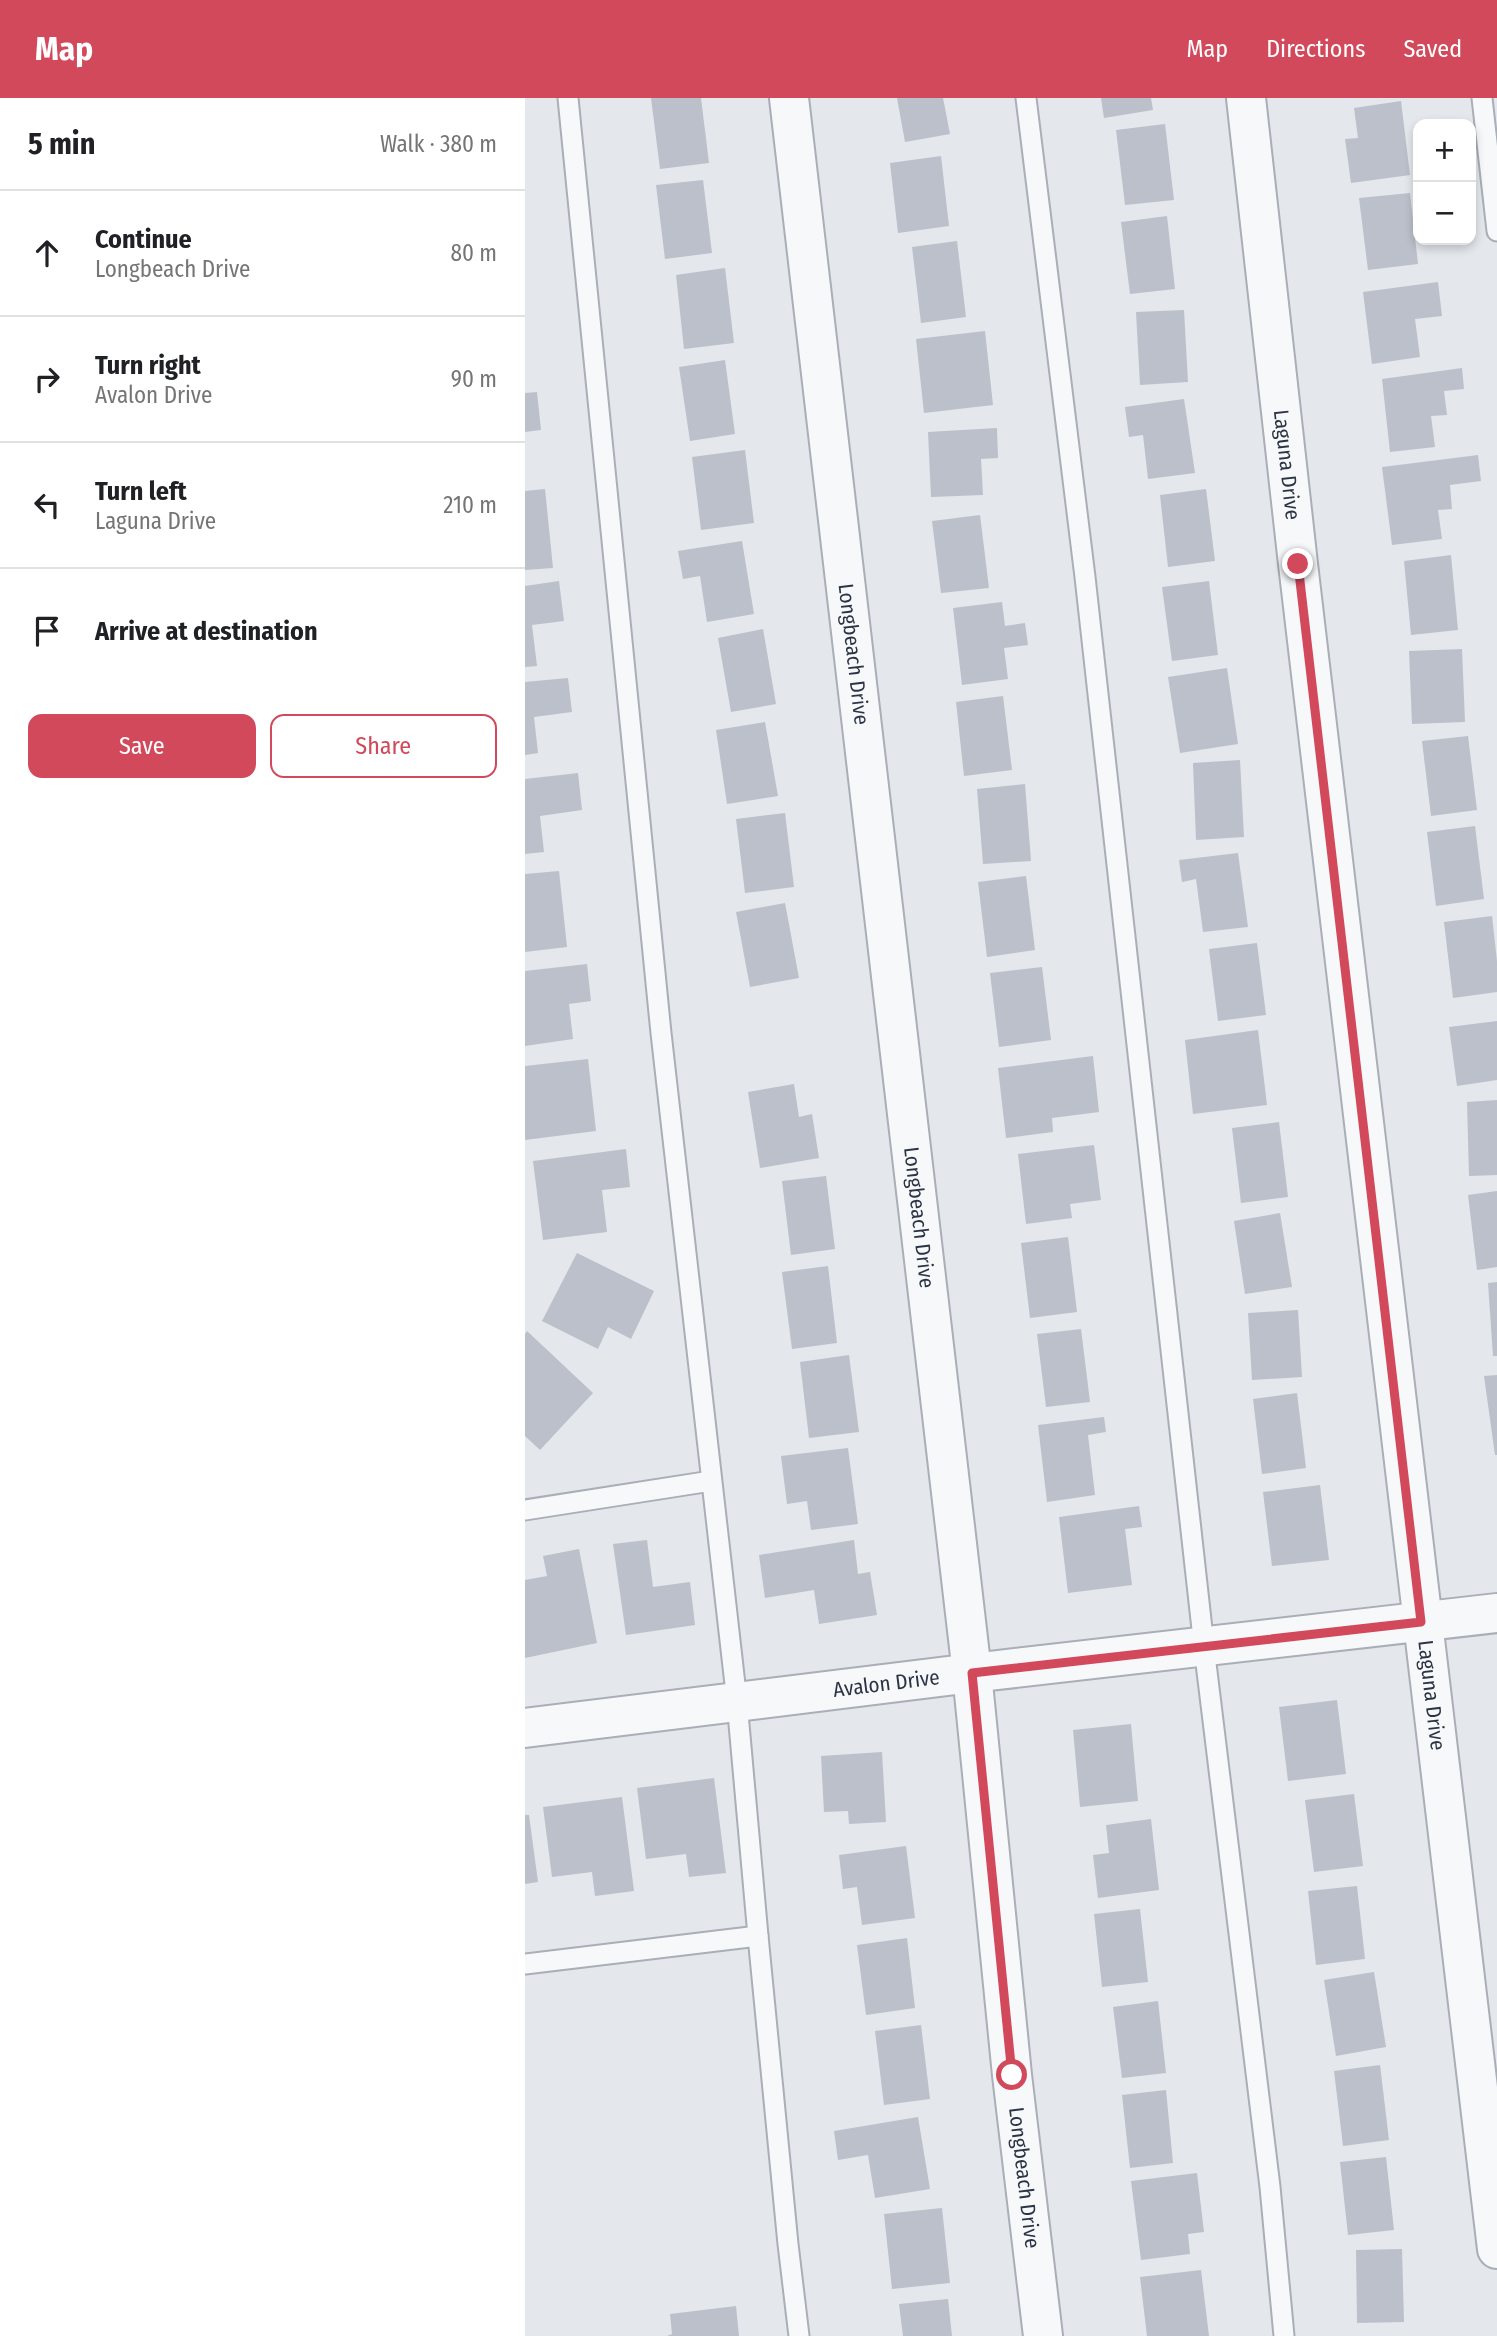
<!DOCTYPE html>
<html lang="en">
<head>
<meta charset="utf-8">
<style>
  :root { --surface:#fff; --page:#f2f2f2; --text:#202124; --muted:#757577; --line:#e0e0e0; --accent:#d1495b }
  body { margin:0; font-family:"Fira Sans Condensed",sans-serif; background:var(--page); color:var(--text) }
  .controls { position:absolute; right:21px; top:21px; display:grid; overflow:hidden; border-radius:14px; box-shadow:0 4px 10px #0003 }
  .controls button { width:63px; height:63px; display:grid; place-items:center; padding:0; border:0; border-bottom:2px solid var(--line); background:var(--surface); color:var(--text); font:35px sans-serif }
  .stop { position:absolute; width:21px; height:21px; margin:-16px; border:5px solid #d1495b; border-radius:50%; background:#fff }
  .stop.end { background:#d1495b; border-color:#fff; box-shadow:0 2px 7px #0008 }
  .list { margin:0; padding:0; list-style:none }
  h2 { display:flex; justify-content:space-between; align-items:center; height:91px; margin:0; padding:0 28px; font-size:30px }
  h2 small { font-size:23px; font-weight:400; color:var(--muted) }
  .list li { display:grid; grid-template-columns:46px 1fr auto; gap:21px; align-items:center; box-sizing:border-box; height:126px; padding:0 28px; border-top:2px solid var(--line) }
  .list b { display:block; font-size:26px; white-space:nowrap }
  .list p { margin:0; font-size:23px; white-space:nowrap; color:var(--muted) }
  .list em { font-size:23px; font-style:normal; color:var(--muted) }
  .actions { display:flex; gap:14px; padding:21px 28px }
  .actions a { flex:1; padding:16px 0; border:2px solid var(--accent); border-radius:14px; text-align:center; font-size:24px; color:var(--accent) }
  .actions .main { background:var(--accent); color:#fff }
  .icon { flex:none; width:38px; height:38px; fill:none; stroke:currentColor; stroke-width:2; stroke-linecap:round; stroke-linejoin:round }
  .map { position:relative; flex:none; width:972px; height:2238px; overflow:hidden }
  header { display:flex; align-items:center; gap:42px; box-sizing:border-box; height:98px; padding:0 35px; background:var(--accent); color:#fff }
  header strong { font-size:33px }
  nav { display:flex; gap:38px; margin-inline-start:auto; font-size:24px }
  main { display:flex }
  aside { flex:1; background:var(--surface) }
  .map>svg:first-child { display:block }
  .building { fill:#bbc0ca }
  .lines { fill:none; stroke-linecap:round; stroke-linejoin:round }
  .lane-casing { stroke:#a9aeb7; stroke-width:23 }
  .street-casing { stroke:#a9aeb7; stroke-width:42 }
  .lane { stroke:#f7f8fa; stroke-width:19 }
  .street { stroke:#f7f8fa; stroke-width:38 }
  .route { stroke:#d1495b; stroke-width:9 }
  .labels { text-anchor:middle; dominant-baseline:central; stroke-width:6; stroke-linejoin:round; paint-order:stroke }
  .street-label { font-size:21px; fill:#2b3445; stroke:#f4f6f9 }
</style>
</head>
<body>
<header>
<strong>Map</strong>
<nav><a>Map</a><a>Directions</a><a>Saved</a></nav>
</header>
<main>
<aside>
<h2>5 min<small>Walk · 380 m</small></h2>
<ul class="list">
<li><svg class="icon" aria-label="ahead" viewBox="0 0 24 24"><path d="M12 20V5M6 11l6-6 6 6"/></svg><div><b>Continue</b><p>Longbeach Drive</p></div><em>80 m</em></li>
<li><svg class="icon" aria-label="right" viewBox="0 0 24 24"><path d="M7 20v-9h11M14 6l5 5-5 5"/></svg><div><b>Turn right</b><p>Avalon Drive</p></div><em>90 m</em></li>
<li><svg class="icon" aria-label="left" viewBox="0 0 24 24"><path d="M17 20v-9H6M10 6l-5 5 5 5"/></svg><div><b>Turn left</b><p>Laguna Drive</p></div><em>210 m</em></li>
<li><svg class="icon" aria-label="arrive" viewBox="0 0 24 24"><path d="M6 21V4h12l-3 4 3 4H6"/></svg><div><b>Arrive at destination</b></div></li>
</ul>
<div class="actions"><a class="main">Save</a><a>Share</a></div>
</aside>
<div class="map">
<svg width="972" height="2238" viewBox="0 0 972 2238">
  <rect width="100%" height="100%" fill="#e4e7ec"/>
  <g class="building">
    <polygon points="126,0 176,0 184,65 135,71"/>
    <polygon points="372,0 418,0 425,36 380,44"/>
    <polygon points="576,0 626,0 628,12 579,20"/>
    <polygon points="876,3 885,77 826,85 820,41 833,40 829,10"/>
    <polygon points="640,26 649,102 600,107 591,32"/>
    <polygon points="416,58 424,128 373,135 365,65"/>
    <polygon points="178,82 187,155 140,161 131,87"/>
    <polygon points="885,95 893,166 843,172 834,100"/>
    <polygon points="642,118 650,191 605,196 596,124"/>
    <polygon points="432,143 441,219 396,225 387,149"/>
    <polygon points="200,170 209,245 159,251 151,177"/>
    <polygon points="913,184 917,218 890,221 895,259 847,266 838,194"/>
    <polygon points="659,212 663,284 615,287 611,214"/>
    <polygon points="460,233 468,307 399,315 391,241"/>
    <polygon points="200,262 210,336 165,343 154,269"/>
    <polygon points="937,270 939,291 919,293 922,317 906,318 910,349 865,354 857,281"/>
    <polygon points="12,294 16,332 0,334 0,295"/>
    <polygon points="659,301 670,375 623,381 618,337 604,339 600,309"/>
    <polygon points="472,330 473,360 456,361 458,397 406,399 403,334"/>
    <polygon points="220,352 229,425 176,432 167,359"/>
    <polygon points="953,357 956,383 925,387 927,411 913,412 917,441 867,447 857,369"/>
    <polygon points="20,391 28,470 0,472 0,393"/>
    <polygon points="681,391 690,463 643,469 635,397"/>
    <polygon points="455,417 464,490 416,495 407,423"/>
    <polygon points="217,443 229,516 182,524 175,478 158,481 153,453"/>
    <polygon points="926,457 933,532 886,537 879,463"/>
    <polygon points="34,483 39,523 7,527 12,568 0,569 0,488"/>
    <polygon points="684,483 693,557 647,563 637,489"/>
    <polygon points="477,504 480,528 500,525 503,547 479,550 483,581 437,587 428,510"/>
    <polygon points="238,531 251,606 206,614 193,540"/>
    <polygon points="937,551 940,624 887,626 884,553"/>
    <polygon points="702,570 713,646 655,655 643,579"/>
    <polygon points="43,580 47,614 9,619 13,655 0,657 0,584"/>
    <polygon points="478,598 487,672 439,678 431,604"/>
    <polygon points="240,624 253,698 202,706 191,632"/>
    <polygon points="943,638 952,712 906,718 897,643"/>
    <polygon points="715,662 719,739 671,742 668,665"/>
    <polygon points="53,675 57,712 15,718 19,754 0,756 0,681"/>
    <polygon points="500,686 506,763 458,766 452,691"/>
    <polygon points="260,715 269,789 220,795 211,721"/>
    <polygon points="950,728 959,801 911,808 902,734"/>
    <polygon points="713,755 723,829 678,834 671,781 657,784 654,762"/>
    <polygon points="34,773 42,849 0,854 0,776"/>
    <polygon points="501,778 510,852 462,859 453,784"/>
    <polygon points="260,805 274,880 225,889 211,814"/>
    <polygon points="967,818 972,863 972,894 928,900 919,824"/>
    <polygon points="732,845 741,917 693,923 684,851"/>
    <polygon points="62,866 66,903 44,906 48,941 0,948 0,873"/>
    <polygon points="517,869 526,942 474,949 465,875"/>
    <polygon points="972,923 972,982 932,988 924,929"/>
    <polygon points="733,932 742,1007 668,1016 660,942"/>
    <polygon points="568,958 574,1014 527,1020 528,1034 481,1040 473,970"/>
    <polygon points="63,961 71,1033 0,1042 0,968"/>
    <polygon points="269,986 274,1019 287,1016 294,1060 235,1070 223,994"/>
    <polygon points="972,1002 972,1077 944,1078 942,1004"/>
    <polygon points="754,1024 763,1099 716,1105 707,1030"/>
    <polygon points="569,1047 576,1102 545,1106 547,1120 501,1126 493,1056"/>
    <polygon points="101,1051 105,1089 77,1092 82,1134 18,1142 8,1063"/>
    <polygon points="301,1078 310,1151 266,1157 257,1083"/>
    <polygon points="972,1093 972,1169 952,1172 943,1097"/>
    <polygon points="755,1115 767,1189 720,1196 709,1123"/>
    <polygon points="543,1139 552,1214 505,1220 496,1145"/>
    <polygon points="52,1155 129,1193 106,1241 83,1229 73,1251 17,1223"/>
    <polygon points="303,1168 312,1245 267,1251 257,1174"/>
    <polygon points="972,1184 972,1258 968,1258 963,1185"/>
    <polygon points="773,1212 777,1279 727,1282 723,1215"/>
    <polygon points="556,1231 565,1304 521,1309 512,1236"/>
    <polygon points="2,1233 68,1295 15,1352 0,1338 0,1236"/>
    <polygon points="324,1257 334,1334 284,1340 275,1264"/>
    <polygon points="972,1277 972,1357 970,1357 959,1278"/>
    <polygon points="772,1295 781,1370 737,1376 728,1301"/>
    <polygon points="579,1319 581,1334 563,1337 570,1397 522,1404 513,1327"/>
    <polygon points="323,1350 333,1426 286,1432 282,1403 262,1406 256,1358"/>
    <polygon points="795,1387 804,1462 747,1468 738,1394"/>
    <polygon points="614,1408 617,1429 600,1431 607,1487 543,1495 534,1419"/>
    <polygon points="122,1442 128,1489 165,1484 170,1527 101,1537 88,1446"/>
    <polygon points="329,1442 333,1476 345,1474 352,1517 294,1526 289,1492 240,1500 234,1457"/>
    <polygon points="54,1451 72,1545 0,1560 0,1482 22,1478 18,1458"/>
    <polygon points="812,1602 821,1676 763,1683 754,1609"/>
    <polygon points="606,1626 613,1703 555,1709 548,1632"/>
    <polygon points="357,1654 361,1724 324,1726 323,1713 299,1714 296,1658"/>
    <polygon points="189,1680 201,1775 164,1779 161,1756 121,1761 112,1690"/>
    <polygon points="829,1696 838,1768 789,1774 780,1702"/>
    <polygon points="97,1699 109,1793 70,1798 67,1774 27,1779 18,1709"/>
    <polygon points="0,1717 4,1717 13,1784 0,1786"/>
    <polygon points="626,1721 634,1792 573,1800 568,1757 584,1755 581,1727"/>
    <polygon points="381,1748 390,1820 337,1827 332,1789 318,1791 314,1757"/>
    <polygon points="832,1788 840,1861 791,1867 783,1793"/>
    <polygon points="615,1811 623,1884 577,1889 569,1816"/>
    <polygon points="382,1840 390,1910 341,1917 332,1847"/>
    <polygon points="849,1874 861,1949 811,1958 799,1882"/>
    <polygon points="633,1903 641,1975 597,1980 588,1909"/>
    <polygon points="396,1927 405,2001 359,2007 350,1933"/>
    <polygon points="855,1967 864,2042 818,2048 809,1973"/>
    <polygon points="641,1992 648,2065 605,2070 597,1997"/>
    <polygon points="393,2019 405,2091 350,2100 343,2057 313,2062 309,2033"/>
    <polygon points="861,2059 869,2132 823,2137 815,2064"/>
    <polygon points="672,2075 679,2134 663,2136 665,2156 616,2162 606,2083"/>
    <polygon points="417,2110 425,2185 367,2191 359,2116"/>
    <polygon points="877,2151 879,2224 832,2225 831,2152"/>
    <polygon points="676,2172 684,2238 622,2238 615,2179"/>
    <polygon points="423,2201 427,2238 378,2238 374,2206"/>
    <polygon points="211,2208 214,2238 142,2238 147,2236 145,2216"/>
  </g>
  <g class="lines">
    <g class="lane-casing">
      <g id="lane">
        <polyline points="43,0 136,935 212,1604 233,1838"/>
        <polyline points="501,0 560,479 679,1549 745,2089 759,2238"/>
        <polyline points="957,0 972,133"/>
        <polyline points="0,1412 186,1383"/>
        <polyline points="0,1866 233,1838 263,2146 274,2238"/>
      </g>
    </g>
    <g class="street-casing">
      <g id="street">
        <path id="s1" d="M264,0L447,1575L487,1977L518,2238"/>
        <path id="s2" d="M721,0L773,466L972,2151"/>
        <path id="s3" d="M0,1630L447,1575L972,1515"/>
      </g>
    </g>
    <use href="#lane" class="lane"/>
    <use href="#street" class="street"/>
  </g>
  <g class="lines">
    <polyline class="route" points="487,1977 447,1575 896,1524 773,466"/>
  </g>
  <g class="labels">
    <g class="street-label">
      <text stroke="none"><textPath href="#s2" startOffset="369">Laguna Drive</textPath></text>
      <text stroke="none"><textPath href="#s1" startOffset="560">Longbeach Drive</textPath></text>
      <text stroke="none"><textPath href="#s1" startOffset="1127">Longbeach Drive</textPath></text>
      <text stroke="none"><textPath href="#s3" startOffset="364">Avalon Drive</textPath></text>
      <text stroke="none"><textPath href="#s2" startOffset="1608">Laguna Drive</textPath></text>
      <text stroke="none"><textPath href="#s1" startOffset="2093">Longbeach Drive</textPath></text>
    </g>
  </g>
</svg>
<div class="controls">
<button>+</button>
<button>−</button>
</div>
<div class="stop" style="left:487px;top:1977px"></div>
<div class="stop end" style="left:773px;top:466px"></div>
</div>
</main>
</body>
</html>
